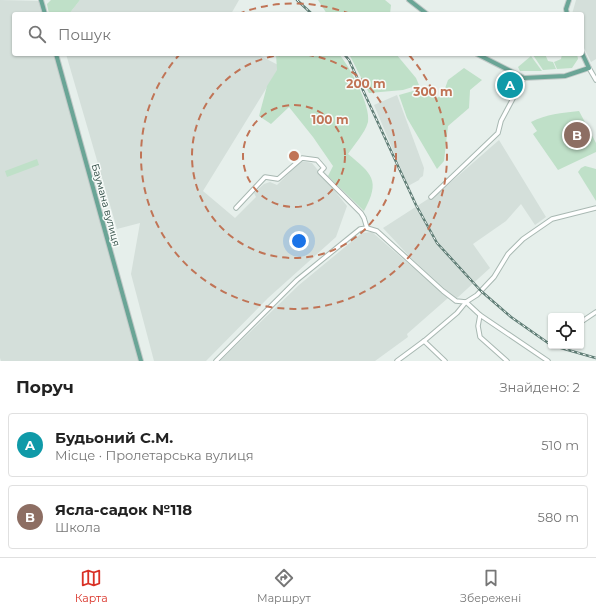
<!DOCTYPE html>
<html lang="uk">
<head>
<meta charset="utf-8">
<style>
  :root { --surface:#fff; --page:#f6f6f6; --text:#222; --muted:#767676; --line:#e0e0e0; --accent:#d93025 }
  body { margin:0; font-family:Montserrat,sans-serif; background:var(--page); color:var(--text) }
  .controls { position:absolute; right:12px; bottom:12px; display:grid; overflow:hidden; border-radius:4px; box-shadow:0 1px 3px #0004 }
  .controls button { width:36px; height:36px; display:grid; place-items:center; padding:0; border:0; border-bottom:1px solid var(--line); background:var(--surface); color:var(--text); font:20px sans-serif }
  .you { position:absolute; left:299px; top:241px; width:14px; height:14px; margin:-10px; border:3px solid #fff; border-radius:50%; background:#1a73e8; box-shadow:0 0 0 6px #1a73e833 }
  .badge { display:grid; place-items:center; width:26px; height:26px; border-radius:50%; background:var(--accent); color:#fff; font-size:13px; font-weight:700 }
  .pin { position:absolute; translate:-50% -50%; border:2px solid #fff; box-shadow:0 1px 4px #0006 }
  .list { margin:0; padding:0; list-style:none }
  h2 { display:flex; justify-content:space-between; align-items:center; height:52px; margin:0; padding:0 16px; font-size:17px }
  h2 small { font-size:13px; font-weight:400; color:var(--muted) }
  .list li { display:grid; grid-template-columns:26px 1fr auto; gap:12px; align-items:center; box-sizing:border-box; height:64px; margin:0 8px 8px; padding:0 8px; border:1px solid var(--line); border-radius:4px }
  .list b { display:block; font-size:15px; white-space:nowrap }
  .list p { margin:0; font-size:13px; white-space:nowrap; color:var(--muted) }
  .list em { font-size:13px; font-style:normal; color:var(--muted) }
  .icon { flex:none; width:22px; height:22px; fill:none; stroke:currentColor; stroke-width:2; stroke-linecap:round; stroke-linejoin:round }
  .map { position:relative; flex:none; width:596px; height:361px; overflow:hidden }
  .search { position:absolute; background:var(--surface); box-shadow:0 1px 3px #0004; left:12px; right:12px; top:12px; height:44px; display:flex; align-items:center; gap:10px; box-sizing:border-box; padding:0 14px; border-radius:4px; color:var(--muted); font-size:15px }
  .sheet { height:196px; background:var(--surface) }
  nav { display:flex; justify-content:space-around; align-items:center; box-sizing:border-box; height:56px; border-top:1px solid var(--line); background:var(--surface); font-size:11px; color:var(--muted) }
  nav a { display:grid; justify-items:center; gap:2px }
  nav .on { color:var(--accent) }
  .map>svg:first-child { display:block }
  .built { fill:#d4dfda }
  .green { fill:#bfe0c8 }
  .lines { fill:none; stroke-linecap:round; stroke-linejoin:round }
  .minor-casing { stroke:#a8b8b2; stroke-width:5.5 }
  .major-casing { stroke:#c2cac8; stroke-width:6 }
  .minor { stroke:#fff; stroke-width:3.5 }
  .major { stroke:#6aa596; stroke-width:4 }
  .rail-casing { stroke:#5f7d75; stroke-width:2.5 }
  .rail { stroke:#f7fbf9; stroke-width:1; stroke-dasharray:3; stroke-linecap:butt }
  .ring { fill:none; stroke:#c07456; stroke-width:2; stroke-dasharray:7 5 }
  .labels { text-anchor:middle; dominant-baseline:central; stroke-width:3; stroke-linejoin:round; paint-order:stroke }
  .street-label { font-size:10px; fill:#24423a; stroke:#f7fbf9 }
  .centre { fill:#c07456; stroke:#f7fbf9; stroke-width:2 }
  .ring-label { font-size:12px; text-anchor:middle; font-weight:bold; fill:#c07456; stroke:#f7fbf9; stroke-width:3; stroke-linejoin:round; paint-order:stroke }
</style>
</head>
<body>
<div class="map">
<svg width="596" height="361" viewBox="0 0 596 361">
  <rect width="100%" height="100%" fill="#e6efeb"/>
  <g class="built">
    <polygon points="0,0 40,1 43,14 14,14 14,54 54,54 139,361 1,361 0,358"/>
    <polygon points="80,0 239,0 231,14 69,14"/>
    <polygon points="576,0 596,0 596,59 591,62 582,44 582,14 572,14"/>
    <polygon points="66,54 257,54 280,66 203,191 235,218 256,197 254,193 264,184 270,182 277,185 301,161 312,163 347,206 336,237 268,298 206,361 154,361 131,274 140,223 117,229"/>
    <polygon points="397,95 424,168 423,176 420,178 419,180 408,186 374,105"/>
    <polygon points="499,140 546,217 535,225 521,204 506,221 473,244 490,268 456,299 410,257 383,228 442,190"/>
    <polygon points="372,232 448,298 407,334 408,337 375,361 220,361 299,285 362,233"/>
  </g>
  <g class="green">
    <polygon points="51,0 80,0 69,14 49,14 47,4"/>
    <polygon points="318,0 385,0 391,5 390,14 327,14"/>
    <path d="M276,54H339C350,67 371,106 368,122C365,133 354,145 348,154C372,174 381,180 364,211L328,176L333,166L313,137L289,107L271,124L259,116L267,86L277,70Z"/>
    <polygon points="349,54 396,54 416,78 419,85 403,90 369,93"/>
    <polygon points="534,54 545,54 548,61 553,62 556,69 543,70 533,55"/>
    <polygon points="562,54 577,54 578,59 572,68 557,69 554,62 561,59"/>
    <polygon points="531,56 542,71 520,71 518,67"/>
    <polygon points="464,68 482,80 470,90 469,108 448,126 444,161 437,169 407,118 399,95 413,91 437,98 443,94 448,80"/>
    <path d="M579,111L596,143V152L558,170L533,134L537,131L531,122C547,114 561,113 579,111Z"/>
    <polygon points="37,159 39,165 7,177 5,171"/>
    <polygon points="585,166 596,169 596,201 578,172 581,168"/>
  </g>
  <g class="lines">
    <g class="minor-casing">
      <g id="minor">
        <polyline points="589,68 596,80"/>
        <polyline points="431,197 498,133 501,121 524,78"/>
        <polyline points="236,208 265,177 278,179 302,158 317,160 324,168 320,172 361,213 364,218 367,228"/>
        <polyline points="480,315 548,361"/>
        <polyline points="581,322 596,312"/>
        <polyline points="424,341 445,361"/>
        <polyline points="216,361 297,280 360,229 367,228 377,231 443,291 456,301 466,302 480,315 478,326 480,337 507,361"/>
        <polyline points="397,361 424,341 457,313 466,302 477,295 494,277 508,254 523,239 552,219 596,208"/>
      </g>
    </g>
    <g class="major-casing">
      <g id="major">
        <polyline points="41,0 45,14"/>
        <polyline points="409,0 427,14"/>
        <polyline points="567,14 566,9 569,0"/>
        <polyline points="56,54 141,361"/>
        <polyline points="477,54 524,78 565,76 589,68 582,53"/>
      </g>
    </g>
    <use href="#minor" class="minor"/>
    <use href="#major" class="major"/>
    <g class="rail-casing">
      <g id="rail">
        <polyline points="297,0 312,14"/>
        <polyline points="344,54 349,60 416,205 437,243 481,291 511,317 551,345"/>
        <polyline points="554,346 596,358"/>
      </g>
    </g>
    <use href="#rail" class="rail"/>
  </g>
  <g class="ring">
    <circle cx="294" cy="156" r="51"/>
    <path d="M295 54A102 102 0 1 1 293 54"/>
    <path d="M238 14A153 153 0 0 1 350 14M409 55A153 153 0 1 1 179 55"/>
  </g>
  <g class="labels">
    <g class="street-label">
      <text transform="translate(106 205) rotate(75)">Баумана вулиця</text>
    </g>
  </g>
  <circle cx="294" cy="156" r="6" class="centre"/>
  <g class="ring-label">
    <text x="366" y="88">200 m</text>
    <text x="433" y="96">300 m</text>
    <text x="330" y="124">100 m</text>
  </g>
</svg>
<div class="controls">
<button><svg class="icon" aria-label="locate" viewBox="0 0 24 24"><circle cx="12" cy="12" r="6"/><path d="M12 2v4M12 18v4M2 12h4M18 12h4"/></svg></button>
</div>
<div class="you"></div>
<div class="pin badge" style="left:510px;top:85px;background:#0f9aa8">A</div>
<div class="pin badge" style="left:577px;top:135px;background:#8d6e63">B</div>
<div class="search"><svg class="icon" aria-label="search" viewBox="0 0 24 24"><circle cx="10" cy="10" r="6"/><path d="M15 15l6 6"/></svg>Пошук</div>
</div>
<section class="sheet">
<h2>Поруч<small>Знайдено: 2</small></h2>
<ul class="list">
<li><span class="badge" style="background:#0f9aa8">A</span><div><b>Будьоний С.М.</b><p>Місце · Пролетарська вулиця</p></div><em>510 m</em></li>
<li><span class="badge" style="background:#8d6e63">B</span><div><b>Ясла-садок №118</b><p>Школа</p></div><em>580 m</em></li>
</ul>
</section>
<nav>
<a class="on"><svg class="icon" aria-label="map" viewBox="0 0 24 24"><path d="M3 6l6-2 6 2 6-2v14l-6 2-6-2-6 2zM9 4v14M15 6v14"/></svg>Карта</a>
<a><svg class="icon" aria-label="directions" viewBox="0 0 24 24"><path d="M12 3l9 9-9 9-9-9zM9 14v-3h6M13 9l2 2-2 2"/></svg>Маршрут</a>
<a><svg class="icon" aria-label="saved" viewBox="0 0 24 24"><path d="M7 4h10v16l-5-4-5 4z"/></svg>Збережені</a>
</nav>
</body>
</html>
